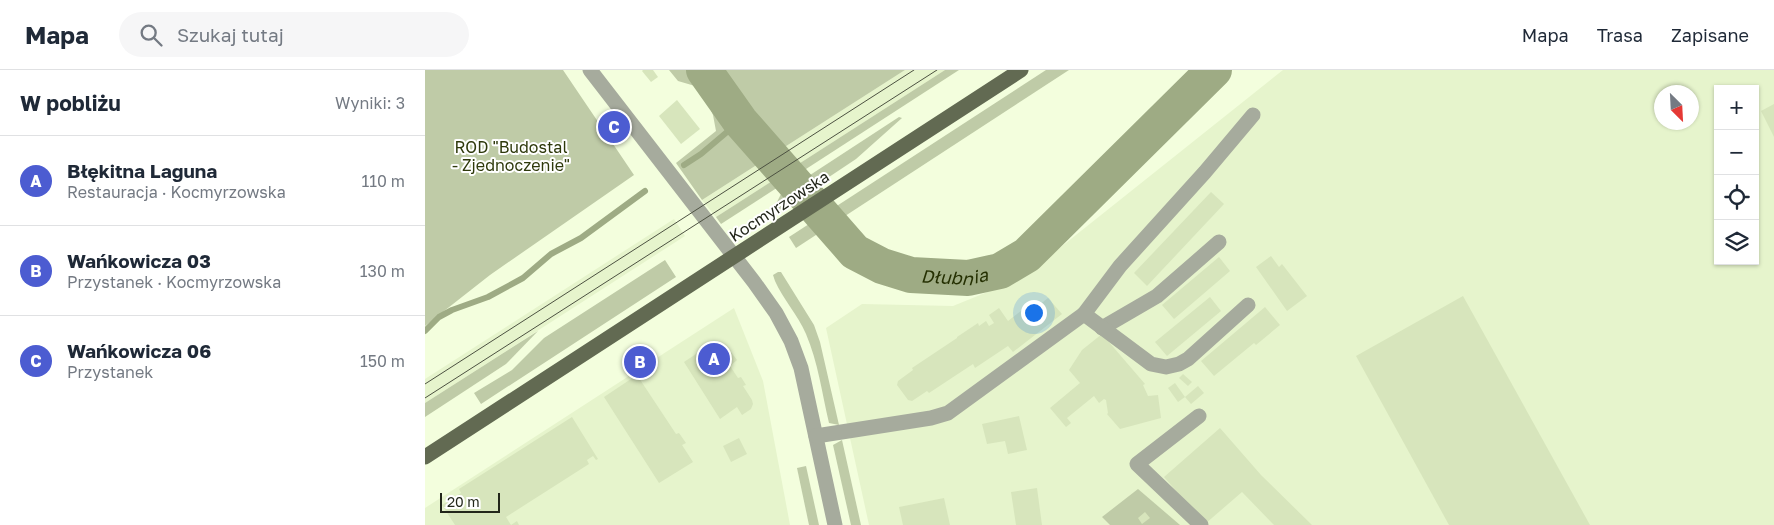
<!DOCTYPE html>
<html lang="pl">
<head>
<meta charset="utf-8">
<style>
  :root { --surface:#fff; --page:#f6f6f7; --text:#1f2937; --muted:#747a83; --line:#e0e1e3; --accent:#4c5cd1 }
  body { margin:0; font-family:"Golos Text",sans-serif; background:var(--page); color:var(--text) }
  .controls { position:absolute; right:15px; top:15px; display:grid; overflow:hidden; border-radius:0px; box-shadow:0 1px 4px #0004 }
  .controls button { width:45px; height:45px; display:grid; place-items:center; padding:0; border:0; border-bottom:1px solid var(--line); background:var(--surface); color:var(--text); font:25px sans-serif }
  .compass { position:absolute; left:1229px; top:15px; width:45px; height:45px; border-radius:50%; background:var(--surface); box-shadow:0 1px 4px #0004; rotate:156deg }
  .scale { position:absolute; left:15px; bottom:12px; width:60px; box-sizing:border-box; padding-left:5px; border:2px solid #22261a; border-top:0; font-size:14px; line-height:18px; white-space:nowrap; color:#22261a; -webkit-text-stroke:4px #fff; paint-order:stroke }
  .you { position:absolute; left:608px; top:242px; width:18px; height:18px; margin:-12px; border:4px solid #fff; border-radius:50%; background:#1a73e8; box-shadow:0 0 0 8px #1a73e833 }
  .badge { display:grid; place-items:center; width:32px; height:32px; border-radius:50%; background:var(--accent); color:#fff; font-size:16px; font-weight:700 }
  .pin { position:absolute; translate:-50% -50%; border:2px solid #fff; box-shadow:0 1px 5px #0006 }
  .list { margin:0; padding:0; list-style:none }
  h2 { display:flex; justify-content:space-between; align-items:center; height:65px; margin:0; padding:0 20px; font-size:21px }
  h2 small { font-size:16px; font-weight:400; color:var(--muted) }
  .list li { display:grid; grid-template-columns:32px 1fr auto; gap:15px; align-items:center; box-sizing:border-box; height:90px; padding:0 20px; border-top:1px solid var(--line) }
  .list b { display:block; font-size:19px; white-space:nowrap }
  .list p { margin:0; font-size:16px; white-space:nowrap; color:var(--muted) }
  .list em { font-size:16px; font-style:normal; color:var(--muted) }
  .icon { flex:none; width:28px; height:28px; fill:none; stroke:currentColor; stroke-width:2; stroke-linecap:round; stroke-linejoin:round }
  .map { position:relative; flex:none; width:1349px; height:455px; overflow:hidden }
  header { display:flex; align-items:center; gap:30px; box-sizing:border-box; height:70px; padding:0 25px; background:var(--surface); border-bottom:1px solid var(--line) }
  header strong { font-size:24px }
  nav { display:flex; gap:28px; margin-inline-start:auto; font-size:18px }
  .search { width:350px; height:45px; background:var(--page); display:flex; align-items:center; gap:12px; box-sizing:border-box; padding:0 18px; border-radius:28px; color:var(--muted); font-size:19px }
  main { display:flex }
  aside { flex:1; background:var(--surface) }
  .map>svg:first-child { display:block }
  .built { fill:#e6f4cc; fill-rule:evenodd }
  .green { fill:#bfcba7 }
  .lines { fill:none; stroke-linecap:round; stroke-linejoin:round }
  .stream { stroke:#9eab84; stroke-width:6 }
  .river { stroke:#9eab84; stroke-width:36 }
  .building { fill:#d7e5bc }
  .minor { stroke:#a6ab9d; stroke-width:15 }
  .major { stroke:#626a52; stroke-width:15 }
  .tram { stroke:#4c5141; stroke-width:1 }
  .labels { text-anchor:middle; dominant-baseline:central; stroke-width:4; stroke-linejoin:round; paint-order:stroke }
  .park-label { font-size:16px; fill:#2e390b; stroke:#fff }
  .street-label { font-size:16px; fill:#22261a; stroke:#fff }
  .water-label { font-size:18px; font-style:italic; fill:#253002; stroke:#fff }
</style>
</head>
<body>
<header>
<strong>Mapa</strong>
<div class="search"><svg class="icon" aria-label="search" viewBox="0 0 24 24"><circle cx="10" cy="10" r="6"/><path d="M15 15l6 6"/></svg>Szukaj tutaj</div>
<nav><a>Mapa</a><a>Trasa</a><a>Zapisane</a></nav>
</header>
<main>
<aside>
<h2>W pobliżu<small>Wyniki: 3</small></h2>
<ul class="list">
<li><span class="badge">A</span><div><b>Błękitna Laguna</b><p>Restauracja · Kocmyrzowska</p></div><em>110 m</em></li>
<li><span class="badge">B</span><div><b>Wańkowicza 03</b><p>Przystanek · Kocmyrzowska</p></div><em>130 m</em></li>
<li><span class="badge">C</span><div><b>Wańkowicza 06</b><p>Przystanek</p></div><em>150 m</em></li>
</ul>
</aside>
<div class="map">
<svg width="1349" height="455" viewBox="0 0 1349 455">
  <rect width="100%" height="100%" fill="#f3fedd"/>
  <g class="built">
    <polygon points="480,0 520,0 291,147 277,130"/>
    <path d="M858,0H1349V455H444L401,258L437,234L528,236L597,208ZM1293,19H1330V191H1293ZM1236,22H1266V52H1236Z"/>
    <polygon points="249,149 260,166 0,333 0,309"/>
    <polygon points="309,238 338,311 365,455 0,455 0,438"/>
  </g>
  <g class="green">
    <polygon points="0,0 138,0 209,105 65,205 0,256"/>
    <polygon points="244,0 480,0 277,130 251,93 291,61 288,45 282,30 270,16 253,11"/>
    <polygon points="520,0 534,0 296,154 291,147"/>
    <polygon points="621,0 644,0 371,178 364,167"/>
    <polygon points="474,47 477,48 431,89 350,143 348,140 356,124"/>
    <polygon points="240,190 251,207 56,334 49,323 87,300 119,268"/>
    <path d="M353,202H356L389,255L395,272L414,355L404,353C397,323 393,292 381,264C373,245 358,229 350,211L348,205Z"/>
    <polygon points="113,261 81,294 0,347 0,333"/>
    <polygon points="417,370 436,455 426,455 408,375"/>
    <polygon points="381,396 394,455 384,455 372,398"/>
    <polygon points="713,419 755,455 685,455 677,447"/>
  </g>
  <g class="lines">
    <g class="stream">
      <polyline points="259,95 276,84 315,51"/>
      <polyline points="0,261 14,247 27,240 63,227 98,208 126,184 156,168 220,121"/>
    </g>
    <path class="river" id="s1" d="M279,0L315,51L430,182L457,196L486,205L543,208L575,201L602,185L789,0"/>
  </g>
  <g class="building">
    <polygon points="218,0 228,0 233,7 226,12 217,1"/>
    <polygon points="252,30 275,59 256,74 234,46"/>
    <polygon points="1349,34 1349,67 1336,41"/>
    <polygon points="786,122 799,134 722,216 709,203"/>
    <polygon points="846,186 854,197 857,194 882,226 862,241 831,197"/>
    <polygon points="794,187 805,201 749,249 737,235"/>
    <polygon points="1038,226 1165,455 1024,455 931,286"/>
    <polygon points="785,227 796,241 742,286 730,272"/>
    <polygon points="623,228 637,244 588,282 583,276 550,298 548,294 504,323 502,321 487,331 483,330 472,315 473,311 488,300 487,298 532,268 532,267 553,253 554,256 561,251 564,256 569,253 564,245 574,238 583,251 609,231 613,236"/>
    <polygon points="840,237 855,255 831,275 829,273 789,306 776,291"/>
    <polygon points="677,264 720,314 718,315 723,326 733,325 736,348 695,359 682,344 683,343 681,330 679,329 674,333 669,326 642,348 646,353 641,357 625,338 655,313 644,300 657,280"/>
    <polygon points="289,272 299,287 306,282 312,290 305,296 313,308 316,307 321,315 318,316 327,330 328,334 326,339 317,345 312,337 295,349 259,292"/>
    <polygon points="758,304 767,312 763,316 754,308"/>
    <polygon points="212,305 251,364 254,363 261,373 257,375 268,392 234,413 179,327"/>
    <polygon points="750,313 760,327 753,332 743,318"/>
    <polygon points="773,316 779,323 766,334 760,327"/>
    <polygon points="594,346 602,380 583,384 580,371 562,374 557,354"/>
    <polygon points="147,347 173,389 171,390 168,386 162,390 164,394 81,447 86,455 92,451 94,455 30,455 17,435 36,423 34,419"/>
    <polygon points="795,358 836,405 887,455 849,455 817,422 780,454 739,407"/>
    <polygon points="314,368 322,384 306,392 298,376"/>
    <polygon points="612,418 617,455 591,455 586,422"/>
    <polygon points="519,428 525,455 478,455 474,437"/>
    <polygon points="720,442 725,448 717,454 713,448"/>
  </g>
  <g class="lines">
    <g class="minor">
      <polyline points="165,0 329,212 351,243 366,271 376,298 410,455"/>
      <polyline points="659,244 695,196 780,102 828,45"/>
      <polyline points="677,258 732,226 794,172"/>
      <polyline points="774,346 712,394 776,455"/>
      <polyline points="391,366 506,348 523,343 659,244 726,294 741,297 754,294 763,289 823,235"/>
    </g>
    <polyline class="major" points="0,387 596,0"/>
    <g class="tram">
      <polyline points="0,314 489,0"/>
      <polyline points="0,328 512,0"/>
    </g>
  </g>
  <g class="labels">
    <g class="park-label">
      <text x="86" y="77">ROD "Budostal<tspan x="86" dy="18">- Zjednoczenie"</tspan></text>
    </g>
    <g class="street-label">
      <text transform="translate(354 136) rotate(-33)">Kocmyrzowska</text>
    </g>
    <g class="water-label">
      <text stroke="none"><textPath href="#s1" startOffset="341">Dłubnia</textPath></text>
    </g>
  </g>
</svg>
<div class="controls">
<button>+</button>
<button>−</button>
<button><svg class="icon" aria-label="locate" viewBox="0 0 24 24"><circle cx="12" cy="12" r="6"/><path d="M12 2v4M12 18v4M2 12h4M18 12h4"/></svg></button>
<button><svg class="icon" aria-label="layers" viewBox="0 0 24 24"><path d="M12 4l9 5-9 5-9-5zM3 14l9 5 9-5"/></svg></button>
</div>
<svg class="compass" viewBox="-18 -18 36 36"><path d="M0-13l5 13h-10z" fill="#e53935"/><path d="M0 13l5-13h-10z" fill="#747a83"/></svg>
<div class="scale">20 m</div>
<div class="you"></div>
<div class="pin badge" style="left:289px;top:289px">A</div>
<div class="pin badge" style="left:215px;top:292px">B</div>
<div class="pin badge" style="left:189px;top:57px">C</div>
</div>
</main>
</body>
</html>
